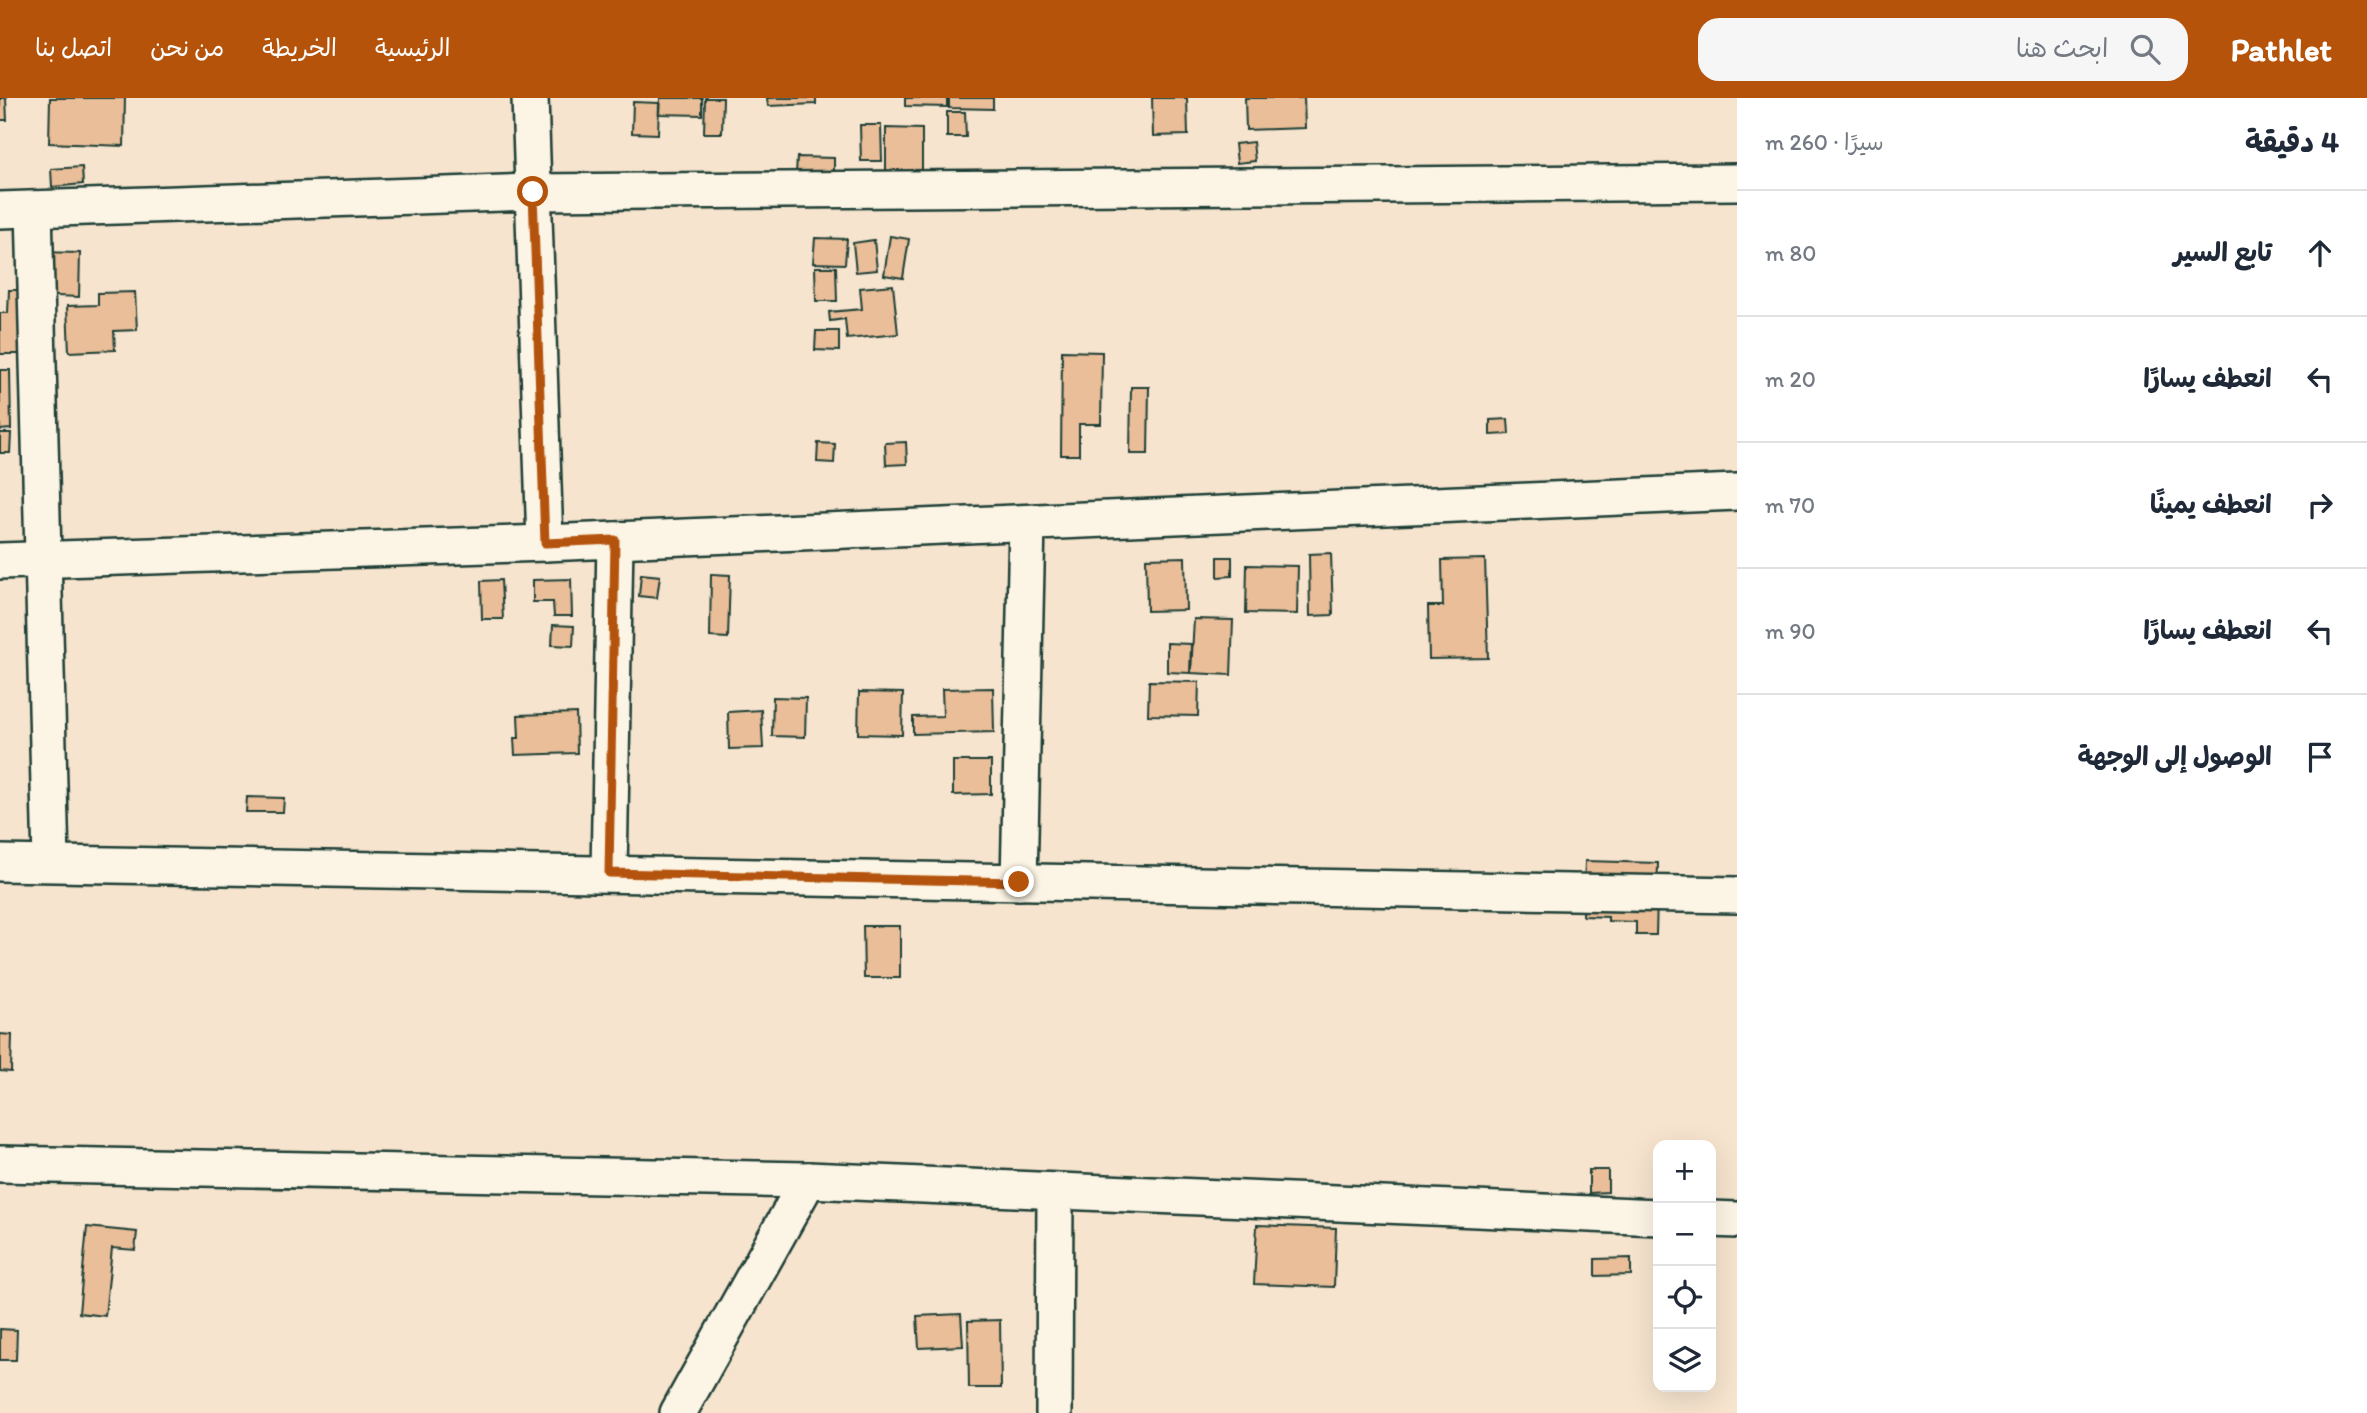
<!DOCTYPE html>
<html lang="ar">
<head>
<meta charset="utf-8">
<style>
  :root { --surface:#fff; --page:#f6f6f7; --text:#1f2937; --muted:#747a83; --line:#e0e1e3; --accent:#b45309 }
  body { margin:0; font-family:Itim,"Playpen Sans Arabic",sans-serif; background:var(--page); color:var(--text); direction:rtl }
  .controls { position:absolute; right:21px; bottom:21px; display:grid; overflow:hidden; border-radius:14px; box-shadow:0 7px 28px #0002 }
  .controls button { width:63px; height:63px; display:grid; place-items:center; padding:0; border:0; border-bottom:2px solid var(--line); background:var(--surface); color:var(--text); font:35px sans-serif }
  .stop { position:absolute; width:21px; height:21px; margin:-16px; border:5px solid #b45309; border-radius:50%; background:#fff }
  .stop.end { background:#b45309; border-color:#fff; box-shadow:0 2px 7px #0008 }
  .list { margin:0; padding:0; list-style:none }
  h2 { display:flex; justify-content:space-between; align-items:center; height:91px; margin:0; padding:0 28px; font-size:30px }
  h2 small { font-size:23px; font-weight:400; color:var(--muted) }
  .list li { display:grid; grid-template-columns:46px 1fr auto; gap:21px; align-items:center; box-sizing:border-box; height:126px; padding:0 28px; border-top:2px solid var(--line) }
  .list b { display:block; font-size:26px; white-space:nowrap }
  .list em { font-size:23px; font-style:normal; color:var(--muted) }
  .icon { flex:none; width:38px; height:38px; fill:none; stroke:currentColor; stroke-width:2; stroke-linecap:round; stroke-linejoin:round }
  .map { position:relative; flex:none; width:1737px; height:1315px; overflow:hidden; direction:ltr }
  header { display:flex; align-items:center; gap:42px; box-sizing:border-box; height:98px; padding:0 35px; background:var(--accent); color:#fff }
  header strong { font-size:33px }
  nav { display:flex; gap:38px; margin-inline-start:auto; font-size:24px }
  .search { width:490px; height:63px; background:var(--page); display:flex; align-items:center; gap:18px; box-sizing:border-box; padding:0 24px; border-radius:21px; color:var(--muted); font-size:26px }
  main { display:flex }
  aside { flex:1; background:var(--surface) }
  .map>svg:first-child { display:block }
  .building { fill:#e9be98; stroke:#1f3d34; stroke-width:2 }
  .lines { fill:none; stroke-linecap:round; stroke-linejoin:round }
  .minor-casing { stroke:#1f3d34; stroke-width:40 }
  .minor { stroke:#fcf5e5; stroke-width:35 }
  .route { stroke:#b45309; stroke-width:9 }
</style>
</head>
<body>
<header>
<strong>Pathlet</strong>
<div class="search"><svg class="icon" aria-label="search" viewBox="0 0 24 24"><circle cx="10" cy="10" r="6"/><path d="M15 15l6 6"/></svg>ابحث هنا</div>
<nav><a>الرئيسية</a><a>الخريطة</a><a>من نحن</a><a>اتصل بنا</a></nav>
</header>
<main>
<aside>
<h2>4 دقيقة<small>سيرًا · 260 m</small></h2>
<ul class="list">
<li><svg class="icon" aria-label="ahead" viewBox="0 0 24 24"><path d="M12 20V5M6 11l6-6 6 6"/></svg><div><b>تابع السير</b></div><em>80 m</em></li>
<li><svg class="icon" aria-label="left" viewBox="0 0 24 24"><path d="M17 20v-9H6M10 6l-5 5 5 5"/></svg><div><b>انعطف يسارًا</b></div><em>20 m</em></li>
<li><svg class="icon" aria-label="right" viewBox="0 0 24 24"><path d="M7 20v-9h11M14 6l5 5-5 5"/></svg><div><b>انعطف يمينًا</b></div><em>70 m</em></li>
<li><svg class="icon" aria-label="left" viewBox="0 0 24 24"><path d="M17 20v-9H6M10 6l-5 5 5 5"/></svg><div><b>انعطف يسارًا</b></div><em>90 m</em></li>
<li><svg class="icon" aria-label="arrive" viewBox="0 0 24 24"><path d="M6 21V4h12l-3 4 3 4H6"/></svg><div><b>الوصول إلى الوجهة</b></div></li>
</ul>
</aside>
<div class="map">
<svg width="1737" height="1315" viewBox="0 0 1737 1315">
  <rect width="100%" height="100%" fill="#f6e4ce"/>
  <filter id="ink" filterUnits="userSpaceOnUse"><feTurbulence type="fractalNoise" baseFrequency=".0143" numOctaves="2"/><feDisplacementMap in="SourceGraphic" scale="14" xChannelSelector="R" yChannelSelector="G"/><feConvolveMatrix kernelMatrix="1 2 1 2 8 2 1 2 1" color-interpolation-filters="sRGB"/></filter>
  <g filter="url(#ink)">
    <g class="building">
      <polygon points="0,0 6,0 7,22 0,22"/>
      <polygon points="50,0 125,0 124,48 49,45"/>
      <polygon points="660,0 702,0 702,17 659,16"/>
      <polygon points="705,0 723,0 722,35 704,35"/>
      <polygon points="767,0 816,0 816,6 768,8"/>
      <polygon points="905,0 947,0 947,9 905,8"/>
      <polygon points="949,0 993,0 993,11 949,10"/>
      <polygon points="1152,0 1187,0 1188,37 1153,38"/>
      <polygon points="1245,0 1304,0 1305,30 1246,32"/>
      <polygon points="633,4 659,5 658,36 632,35"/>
      <polygon points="947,14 965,14 966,39 947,39"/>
      <polygon points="860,27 881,27 882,63 861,63"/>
      <polygon points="886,30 922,31 922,76 886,76"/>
      <polygon points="1253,44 1255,63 1237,65 1235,46"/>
      <polygon points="797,59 834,60 834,77 796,76"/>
      <polygon points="82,69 83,86 52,89 51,71"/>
      <polygon points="890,138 909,141 903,180 884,177"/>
      <polygon points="815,140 847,141 845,166 813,165"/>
      <polygon points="874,142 877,172 856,174 853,145"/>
      <polygon points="36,154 80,155 79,199 35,197"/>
      <polygon points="815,169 836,169 837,203 816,203"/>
      <polygon points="893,187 898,236 847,241 845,221 830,223 829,214 862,211 860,190"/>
      <polygon points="9,192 31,192 30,256 0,256 0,215 8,215"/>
      <polygon points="135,194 137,232 114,233 115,252 69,254 67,208 98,207 98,195"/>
      <polygon points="816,233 839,233 839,253 815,252"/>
      <polygon points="1062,253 1102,254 1101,326 1079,326 1079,357 1061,357"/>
      <polygon points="0,272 10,272 11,331 0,332"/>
      <polygon points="1131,289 1149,289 1148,356 1130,356"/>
      <polygon points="1508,321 1509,336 1490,337 1490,322"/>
      <polygon points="0,335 11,335 10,355 0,355"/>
      <polygon points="906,344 907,366 886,367 885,345"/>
      <polygon points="818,345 835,346 834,365 817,364"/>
      <polygon points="1331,455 1333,517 1310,518 1309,456"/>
      <polygon points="1185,459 1186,512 1147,513 1146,460"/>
      <polygon points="1218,459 1232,459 1232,478 1218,479"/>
      <polygon points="1485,461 1488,560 1429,561 1428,508 1443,508 1442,462"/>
      <polygon points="1247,467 1298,468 1297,516 1246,515"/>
      <polygon points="641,476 660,478 657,500 639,498"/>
      <polygon points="711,476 730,477 728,540 710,539"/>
      <polygon points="571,481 572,518 554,518 553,504 533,504 533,482"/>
      <polygon points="501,482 503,521 482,521 481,483"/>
      <polygon points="1194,521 1233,522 1231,577 1191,575"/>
      <polygon points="553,527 574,528 573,548 552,547"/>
      <polygon points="1167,545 1191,546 1190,575 1167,574"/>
      <polygon points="1149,583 1199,584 1198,618 1148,617"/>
      <polygon points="993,590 994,634 913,636 913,619 943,618 942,591"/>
      <polygon points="859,594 903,595 902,637 858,636"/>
      <polygon points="773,599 806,600 805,639 772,638"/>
      <polygon points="761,612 763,650 729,651 728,614"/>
      <polygon points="576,615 577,655 515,657 514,640 519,640 518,617"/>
      <polygon points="953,663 991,663 991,696 953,697"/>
      <polygon points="247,699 284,700 283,714 246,714"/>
      <polygon points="1585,763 1658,765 1656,837 1636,837 1636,824 1608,823 1608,819 1583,818"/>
      <polygon points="863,828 900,828 900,880 864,880"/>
      <polygon points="0,936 12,937 11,974 0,973"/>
      <polygon points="1589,1072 1608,1072 1608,1094 1589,1095"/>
      <polygon points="1257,1127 1336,1130 1334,1189 1254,1186"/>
      <polygon points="87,1129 137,1134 135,1152 112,1150 105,1218 79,1215"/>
      <polygon points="1631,1160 1631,1177 1595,1178 1595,1161"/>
      <polygon points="961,1216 963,1248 919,1250 917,1218"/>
      <polygon points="1000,1222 1001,1290 969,1290 968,1223"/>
      <polygon points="0,1231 17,1232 16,1262 0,1262"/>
    </g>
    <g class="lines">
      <g class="minor-casing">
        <g id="minor">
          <polyline points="530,0 545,445"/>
          <polyline points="34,111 51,764"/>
          <polyline points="0,112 533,94 1737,84"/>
          <polyline points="0,463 545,445 1737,394"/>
          <polyline points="0,765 1737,797"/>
          <polyline points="609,775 615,442"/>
          <polyline points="1019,784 1027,425"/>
          <polyline points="0,1066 808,1082 1658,1119"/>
          <polyline points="1711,1121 1737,1122"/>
          <polyline points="678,1315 808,1082"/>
          <polyline points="1054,1315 1055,1093"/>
        </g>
      </g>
      <use href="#minor" class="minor"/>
    </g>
  </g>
  <g class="lines" filter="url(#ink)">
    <polyline class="route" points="533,94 545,445 615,442 609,775 1019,784"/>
  </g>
</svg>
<div class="controls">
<button>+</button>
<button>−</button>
<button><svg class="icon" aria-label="locate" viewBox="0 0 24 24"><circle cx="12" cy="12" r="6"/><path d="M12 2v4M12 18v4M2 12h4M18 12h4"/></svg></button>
<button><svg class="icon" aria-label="layers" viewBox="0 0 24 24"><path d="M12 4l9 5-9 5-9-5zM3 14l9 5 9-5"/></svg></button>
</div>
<div class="stop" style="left:533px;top:94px"></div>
<div class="stop end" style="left:1019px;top:784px"></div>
</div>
</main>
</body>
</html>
